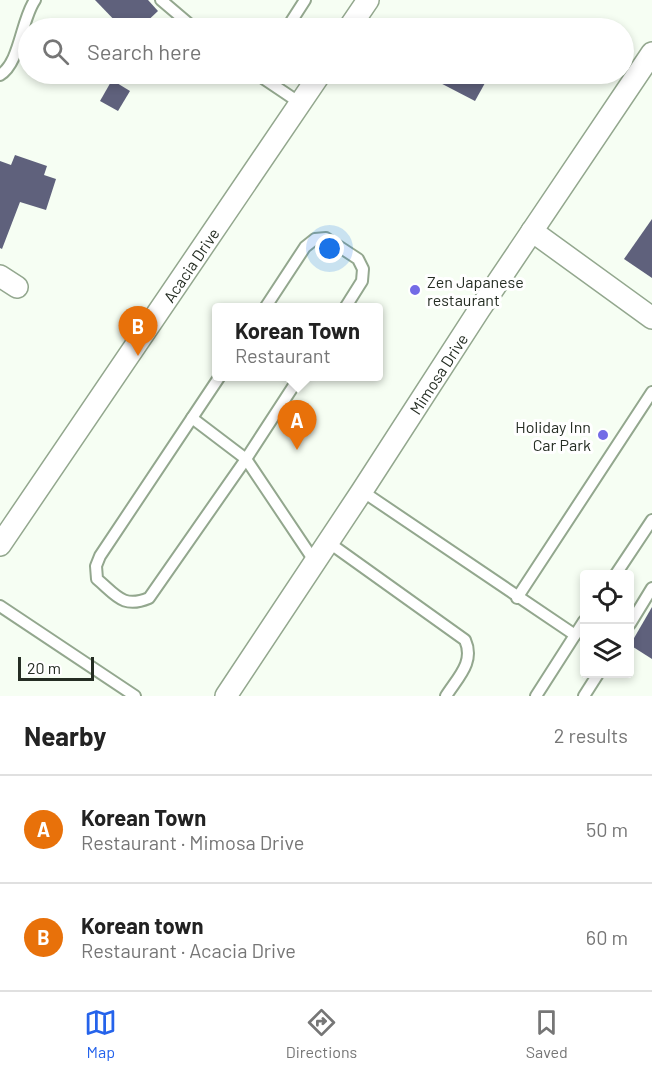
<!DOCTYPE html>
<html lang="en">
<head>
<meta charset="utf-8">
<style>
  :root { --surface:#fff; --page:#f6f6f6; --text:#222; --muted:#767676; --line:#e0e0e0; --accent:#2563eb }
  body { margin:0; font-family:Barlow,sans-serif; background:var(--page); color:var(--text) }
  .controls { position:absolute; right:18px; bottom:18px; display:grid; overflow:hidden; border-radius:6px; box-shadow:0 3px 9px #0003 }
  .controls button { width:54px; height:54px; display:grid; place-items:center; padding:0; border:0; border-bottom:2px solid var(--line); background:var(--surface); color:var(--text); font:30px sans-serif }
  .scale { position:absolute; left:18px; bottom:15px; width:76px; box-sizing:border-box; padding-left:6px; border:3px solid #252d23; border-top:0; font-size:16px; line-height:21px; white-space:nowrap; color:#252d23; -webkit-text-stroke:4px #fff; paint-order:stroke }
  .you { position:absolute; left:330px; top:249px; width:21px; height:21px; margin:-15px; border:4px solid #fff; border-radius:50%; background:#1a73e8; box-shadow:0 0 0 9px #1a73e833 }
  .badge { display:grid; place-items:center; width:39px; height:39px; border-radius:50%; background:var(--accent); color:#fff; font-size:20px; font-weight:700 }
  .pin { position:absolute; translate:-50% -50px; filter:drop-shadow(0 2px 3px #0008) }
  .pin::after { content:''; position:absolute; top:32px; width:21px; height:18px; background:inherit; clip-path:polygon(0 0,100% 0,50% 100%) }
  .popup { position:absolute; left:212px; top:303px; width:171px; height:78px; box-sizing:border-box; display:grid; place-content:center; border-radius:6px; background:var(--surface); filter:drop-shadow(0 2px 4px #0005); font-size:20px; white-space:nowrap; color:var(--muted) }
  .popup b { font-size:22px; color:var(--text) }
  .popup::after { content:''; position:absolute; left:50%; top:100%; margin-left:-12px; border:12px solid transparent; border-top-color:var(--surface) }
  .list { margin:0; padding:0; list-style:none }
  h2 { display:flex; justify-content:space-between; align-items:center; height:78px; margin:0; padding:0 24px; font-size:26px }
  h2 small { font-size:20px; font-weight:400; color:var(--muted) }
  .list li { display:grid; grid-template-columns:39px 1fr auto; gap:18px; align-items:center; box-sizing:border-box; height:108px; padding:0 24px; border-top:2px solid var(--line) }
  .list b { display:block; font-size:22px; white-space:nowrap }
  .list p { margin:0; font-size:20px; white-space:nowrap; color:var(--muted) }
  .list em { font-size:20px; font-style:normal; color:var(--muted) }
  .icon { flex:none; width:33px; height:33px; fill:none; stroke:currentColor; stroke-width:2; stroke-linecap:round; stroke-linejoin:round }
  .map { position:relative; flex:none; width:652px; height:696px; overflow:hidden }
  .search { position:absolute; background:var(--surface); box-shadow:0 3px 9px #0003; left:18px; right:18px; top:18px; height:66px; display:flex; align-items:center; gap:15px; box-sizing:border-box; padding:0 21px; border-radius:33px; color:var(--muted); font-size:22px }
  .sheet { height:294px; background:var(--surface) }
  nav { display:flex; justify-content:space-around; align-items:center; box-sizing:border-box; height:84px; border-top:2px solid var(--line); background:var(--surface); font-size:16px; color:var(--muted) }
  nav a { display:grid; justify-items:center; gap:3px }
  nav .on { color:var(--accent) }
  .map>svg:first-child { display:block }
  .building { fill:#5f617c }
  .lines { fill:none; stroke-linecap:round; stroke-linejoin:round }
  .lane-casing { stroke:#93a78e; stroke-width:14 }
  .street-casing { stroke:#93a78e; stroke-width:24 }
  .lane { stroke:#fff; stroke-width:10 }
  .street { stroke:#fff; stroke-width:21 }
  .poi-dot { fill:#736be6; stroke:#fff; stroke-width:2 }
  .labels { text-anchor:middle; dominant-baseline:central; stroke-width:6; stroke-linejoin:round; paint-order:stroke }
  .street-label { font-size:16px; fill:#252d23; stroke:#fff }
  .poi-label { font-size:16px; fill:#252d23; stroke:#fff; text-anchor:start }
</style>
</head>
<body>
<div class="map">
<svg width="652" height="696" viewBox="0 0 652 696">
  <rect width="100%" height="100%" fill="#f6fef3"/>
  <g class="building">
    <polygon points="95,0 148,0 158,11 140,28 122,28"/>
    <polygon points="423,74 490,74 475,101"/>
    <polygon points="112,80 130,91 118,111 100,101"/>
    <polygon points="15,155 47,166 44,175 56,179 46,210 20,202 2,249 0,248 0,161 11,165"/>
    <polygon points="652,219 652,278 624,259"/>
    <polygon points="652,607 652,659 630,645"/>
  </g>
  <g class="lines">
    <g class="lane-casing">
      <g id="lane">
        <polyline points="161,0 194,28"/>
        <polyline points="287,28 305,0"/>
        <polyline points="257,74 300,103"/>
        <path d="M0,75C20,63 21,20 35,0"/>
        <polyline points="265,308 305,247 315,239 326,238 358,259 363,269 362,281 345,308"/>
        <path d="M220,376L100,556L96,566L97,579C116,595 123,609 149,598L246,459L300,376"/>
        <polyline points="192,418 246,459 315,562"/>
        <polyline points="362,491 575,635"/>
        <path d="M328,542L465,640C475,662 458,677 446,696"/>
        <polyline points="616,574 652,520"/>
        <polyline points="517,598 652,392"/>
        <polyline points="0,606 135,696"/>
        <polyline points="630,624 652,588"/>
        <polyline points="536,696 584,621"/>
        <polyline points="584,696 598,674"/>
      </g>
    </g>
    <g class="street-casing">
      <g id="street">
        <polyline points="349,28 368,0"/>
        <polyline points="532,231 652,318"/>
        <polyline points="0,276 17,287"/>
        <path id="s1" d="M0,545L320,74"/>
        <path id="s2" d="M226,696L362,491L479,310L652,53"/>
      </g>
    </g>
    <use href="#lane" class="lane"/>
    <use href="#street" class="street"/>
  </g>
  <g class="poi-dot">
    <circle cx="415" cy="290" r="6"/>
    <circle cx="603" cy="435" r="6"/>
  </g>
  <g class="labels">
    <g class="street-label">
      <text stroke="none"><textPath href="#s1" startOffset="339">Acacia Drive</textPath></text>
      <text stroke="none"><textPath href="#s2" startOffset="386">Mimosa Drive</textPath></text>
    </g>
    <g class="poi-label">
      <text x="427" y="281">Zen Japanese<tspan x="427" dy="18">restaurant</tspan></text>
      <text x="591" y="426" text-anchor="end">Holiday Inn<tspan x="591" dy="18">Car Park</tspan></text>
    </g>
  </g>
</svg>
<div class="controls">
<button><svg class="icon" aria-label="locate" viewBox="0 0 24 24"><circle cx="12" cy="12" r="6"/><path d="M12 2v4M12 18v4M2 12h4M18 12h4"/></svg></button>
<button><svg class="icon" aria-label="layers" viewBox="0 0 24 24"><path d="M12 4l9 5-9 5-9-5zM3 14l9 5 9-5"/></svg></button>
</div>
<div class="scale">20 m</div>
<div class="you"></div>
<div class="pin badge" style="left:297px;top:450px;background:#e8710a">A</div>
<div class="popup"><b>Korean Town</b>Restaurant</div>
<div class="pin badge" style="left:138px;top:356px;background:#e8710a">B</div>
<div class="search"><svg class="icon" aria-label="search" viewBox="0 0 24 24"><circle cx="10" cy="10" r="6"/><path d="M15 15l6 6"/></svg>Search here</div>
</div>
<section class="sheet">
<h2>Nearby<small>2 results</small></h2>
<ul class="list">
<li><span class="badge" style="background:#e8710a">A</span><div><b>Korean Town</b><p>Restaurant · Mimosa Drive</p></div><em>50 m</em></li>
<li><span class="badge" style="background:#e8710a">B</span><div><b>Korean town</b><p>Restaurant · Acacia Drive</p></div><em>60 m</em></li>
</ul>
</section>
<nav>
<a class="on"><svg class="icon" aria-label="map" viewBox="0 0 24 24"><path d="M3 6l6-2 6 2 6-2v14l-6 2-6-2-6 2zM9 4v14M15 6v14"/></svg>Map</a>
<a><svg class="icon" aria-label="directions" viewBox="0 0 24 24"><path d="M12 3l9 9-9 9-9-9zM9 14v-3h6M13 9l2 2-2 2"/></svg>Directions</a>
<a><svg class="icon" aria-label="saved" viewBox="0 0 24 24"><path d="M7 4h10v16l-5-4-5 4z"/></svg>Saved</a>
</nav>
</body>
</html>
